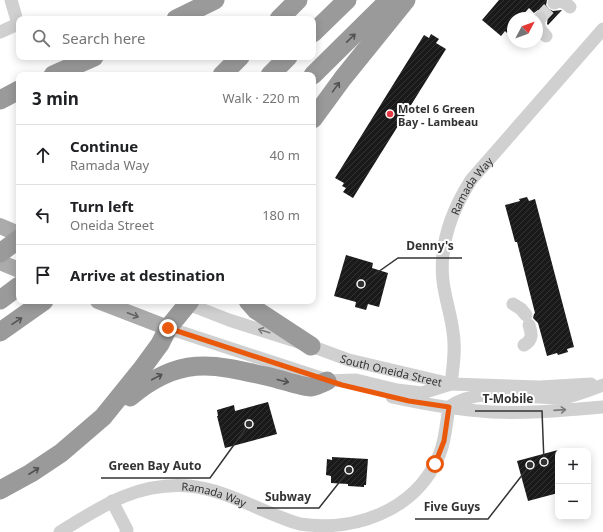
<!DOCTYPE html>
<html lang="en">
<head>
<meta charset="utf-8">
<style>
  :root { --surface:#fff; --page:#f2f2f2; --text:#202124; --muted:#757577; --line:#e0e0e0 }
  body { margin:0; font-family:"Noto Sans",sans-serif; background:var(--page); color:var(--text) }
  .controls { position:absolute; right:12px; bottom:12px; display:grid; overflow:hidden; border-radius:8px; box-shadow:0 2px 10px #0003 }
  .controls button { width:36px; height:36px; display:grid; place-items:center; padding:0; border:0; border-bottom:1px solid var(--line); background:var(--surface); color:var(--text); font:20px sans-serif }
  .compass { position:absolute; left:507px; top:12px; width:36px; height:36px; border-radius:50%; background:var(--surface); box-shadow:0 2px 10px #0003; rotate:49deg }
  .stop { position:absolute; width:12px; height:12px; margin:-9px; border:3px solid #ea580c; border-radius:50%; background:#fff }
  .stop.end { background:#ea580c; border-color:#fff; box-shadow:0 1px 4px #0008 }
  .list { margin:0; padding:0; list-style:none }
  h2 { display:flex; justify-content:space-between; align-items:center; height:52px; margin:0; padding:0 16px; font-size:17px }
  h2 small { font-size:13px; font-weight:400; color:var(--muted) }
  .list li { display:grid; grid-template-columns:26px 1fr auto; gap:12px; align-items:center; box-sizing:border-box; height:60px; padding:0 16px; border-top:1px solid var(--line) }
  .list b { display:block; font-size:15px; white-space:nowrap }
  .list p { margin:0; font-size:13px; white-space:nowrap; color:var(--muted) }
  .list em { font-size:13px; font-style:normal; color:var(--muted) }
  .icon { flex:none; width:22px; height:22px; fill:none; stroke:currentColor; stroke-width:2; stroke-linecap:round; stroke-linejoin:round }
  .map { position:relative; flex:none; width:603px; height:532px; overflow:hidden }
  .search { position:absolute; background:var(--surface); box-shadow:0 2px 10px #0003; left:16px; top:16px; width:300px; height:44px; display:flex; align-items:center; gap:10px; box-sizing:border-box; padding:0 14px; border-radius:8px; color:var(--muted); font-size:15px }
  .panel { position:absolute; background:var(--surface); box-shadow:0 2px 10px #0003; left:16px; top:72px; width:300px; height:232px; border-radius:8px }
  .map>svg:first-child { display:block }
  .building { fill:url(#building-hatch) }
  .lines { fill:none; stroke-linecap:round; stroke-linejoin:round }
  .minor-tunnel { stroke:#d6d6d6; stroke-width:13; stroke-dasharray:13 6; stroke-linecap:butt }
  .minor { stroke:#d0d0d0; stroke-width:13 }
  .major { stroke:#ababab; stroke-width:16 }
  .highway { stroke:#9a9a9a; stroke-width:19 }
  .oneway { stroke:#525252 }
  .oneway2 { stroke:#636363 }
  .oneway3 { stroke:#7a7a7a }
  .route { stroke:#ea580c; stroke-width:5 }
  .poi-dot { fill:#e63946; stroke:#fff; stroke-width:1.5 }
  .labels { text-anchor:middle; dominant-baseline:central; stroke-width:4; stroke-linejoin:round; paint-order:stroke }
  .poi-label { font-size:11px; font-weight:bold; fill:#333; stroke:#fff; text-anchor:start }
  .street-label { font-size:11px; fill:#333; stroke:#fff }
  .leader { fill:none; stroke:#333; stroke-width:1.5 }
  .callout-dot { fill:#333; stroke:#fff; stroke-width:1.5 }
  .callout-label { font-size:12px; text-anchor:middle; font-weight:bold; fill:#333; stroke:#fff; stroke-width:4; stroke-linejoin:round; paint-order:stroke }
</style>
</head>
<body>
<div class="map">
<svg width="603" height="532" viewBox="0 0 603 532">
  <defs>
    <pattern id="building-hatch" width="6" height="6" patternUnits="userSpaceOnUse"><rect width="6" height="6" fill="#1a1a1a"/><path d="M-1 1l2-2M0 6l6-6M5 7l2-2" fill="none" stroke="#333"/></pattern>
  </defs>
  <rect width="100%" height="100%" fill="#fff"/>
  <g class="building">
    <polygon points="499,0 547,0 546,5 549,9 553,11 562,10 548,25 547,24 548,16 545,12 538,10 534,13 529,8 520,18 513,18 513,26 507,33 505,31 501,36 482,20"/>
    <polygon points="431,34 439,39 436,43 446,49 353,198 343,192 346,188 342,186 344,183 335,178 424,35 429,38"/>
    <polygon points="527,197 529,201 535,199 574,347 567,349 568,352 558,355 557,353 547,356 538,323 533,318 534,314 535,313 517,242 515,242 505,205 520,201 519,199"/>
    <polygon points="346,255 373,263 372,268 388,273 379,307 368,304 366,310 355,307 356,302 334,296"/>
    <polygon points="268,402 277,434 225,448 217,416 218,416 217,410 234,405 235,411"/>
    <polygon points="558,450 558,493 528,501 517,461"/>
    <polygon points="332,457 368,459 366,485 364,485 364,487 348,486 348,484 331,483 331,476 326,475 327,459 332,460"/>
  </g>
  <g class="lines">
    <polyline class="minor-tunnel" points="540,18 554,3"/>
    <g class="minor">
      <path d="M554,3C561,0 565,2 570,7"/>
      <path d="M540,18C537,27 540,30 546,36"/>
      <polyline points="0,32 18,24 11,0"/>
      <path id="s1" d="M188,304L229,320L311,346L349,360L451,384L540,387L591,384"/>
      <polyline points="513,304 521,309 526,315"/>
      <polyline points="168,328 330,381"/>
      <path d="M524,345C533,340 532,334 529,325"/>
      <path id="s2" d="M327,381L356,380L397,390L422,393L451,384C453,367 456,349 453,332C451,315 445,298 443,281C439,245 452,210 471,180L603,29"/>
      <path d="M392,397C424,404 458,410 492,412C529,414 566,410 603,407"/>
      <polyline points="112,501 127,530 126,532"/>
      <path id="s3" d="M60,532C102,506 137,482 189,486C229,490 262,513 300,524C355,532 413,511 437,460C445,444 446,425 449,407C479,385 527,399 562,398C573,397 592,389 603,385"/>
    </g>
    <g class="major">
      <polyline points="0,226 19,234"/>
      <polyline points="0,262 19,270"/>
      <polyline points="98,301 168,328"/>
    </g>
    <g class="highway">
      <polyline points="176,19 215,0"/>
      <polyline points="279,19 298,0"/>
      <polyline points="313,33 347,0"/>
      <polyline points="53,75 94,57"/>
      <polyline points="222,75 240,57"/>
      <polyline points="270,75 288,57"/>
      <polyline points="313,75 389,0"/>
      <polyline points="0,100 19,90"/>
      <polyline points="313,119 343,78 406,0"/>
      <polyline points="0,253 19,239"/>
      <polyline points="0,300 19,286"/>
      <polyline points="248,301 256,310 311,346"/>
      <polyline points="0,332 44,301"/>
      <path d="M130,397C181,354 214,364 274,378C282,380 303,387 310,387C315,387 322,383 327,381"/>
      <polyline points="0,490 31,473 61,453 103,417 141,370 160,344 168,328 190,301"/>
    </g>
  </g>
  <defs><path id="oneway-shaft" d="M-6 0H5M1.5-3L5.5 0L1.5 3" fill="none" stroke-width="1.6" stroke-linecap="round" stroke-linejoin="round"/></defs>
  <g class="oneway">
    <use href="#oneway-shaft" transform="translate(351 38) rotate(-44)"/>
    <use href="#oneway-shaft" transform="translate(336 87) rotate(-54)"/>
    <use href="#oneway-shaft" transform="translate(17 321) rotate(-34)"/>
    <use href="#oneway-shaft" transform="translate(157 377) rotate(-28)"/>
    <use href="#oneway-shaft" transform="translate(283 381) rotate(14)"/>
    <use href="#oneway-shaft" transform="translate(34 471) rotate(-33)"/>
  </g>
  <use class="oneway2" href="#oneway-shaft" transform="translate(133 315) rotate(21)"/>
  <g class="oneway3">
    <use href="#oneway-shaft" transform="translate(264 331) rotate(-162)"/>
    <use href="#oneway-shaft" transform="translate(560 410) rotate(-4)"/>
  </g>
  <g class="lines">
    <polyline class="route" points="168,328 342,385 409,401 449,407 444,441 435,464"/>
  </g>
  <circle class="poi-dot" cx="390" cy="114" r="4"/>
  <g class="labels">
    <g class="poi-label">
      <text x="398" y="108">Motel 6 Green<tspan x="398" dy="13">Bay - Lambeau</tspan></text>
    </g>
    <g class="street-label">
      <text stroke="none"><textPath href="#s2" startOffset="333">Ramada Way</textPath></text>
      <text stroke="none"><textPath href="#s1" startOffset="214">South Oneida Street</textPath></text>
      <text stroke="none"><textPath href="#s3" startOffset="166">Ramada Way</textPath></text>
    </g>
  </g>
  <path class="leader" d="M361 284L398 258H462M544 462L542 411H475M249 424L210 478H101M349 470L319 508H257M530 465L488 519H415"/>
  <g class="callout-dot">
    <circle cx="361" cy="284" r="4"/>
    <circle cx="544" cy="462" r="4"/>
    <circle cx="249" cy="424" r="4"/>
    <circle cx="349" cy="470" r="4"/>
    <circle cx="530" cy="465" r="4"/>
  </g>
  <g class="callout-label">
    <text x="430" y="250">Denny's</text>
    <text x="508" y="403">T-Mobile</text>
    <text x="155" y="470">Green Bay Auto</text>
    <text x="288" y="501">Subway</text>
    <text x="452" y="511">Five Guys</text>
  </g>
</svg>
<div class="controls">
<button>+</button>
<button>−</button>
</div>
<svg class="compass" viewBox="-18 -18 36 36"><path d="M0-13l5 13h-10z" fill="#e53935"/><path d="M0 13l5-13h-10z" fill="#757577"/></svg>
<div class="stop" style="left:435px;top:464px"></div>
<div class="stop end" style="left:168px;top:328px"></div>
<div class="search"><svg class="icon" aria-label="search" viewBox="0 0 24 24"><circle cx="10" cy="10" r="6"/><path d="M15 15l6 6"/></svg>Search here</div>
<section class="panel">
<h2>3 min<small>Walk · 220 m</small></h2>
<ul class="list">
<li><svg class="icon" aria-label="ahead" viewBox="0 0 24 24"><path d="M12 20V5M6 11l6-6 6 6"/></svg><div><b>Continue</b><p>Ramada Way</p></div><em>40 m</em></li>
<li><svg class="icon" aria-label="left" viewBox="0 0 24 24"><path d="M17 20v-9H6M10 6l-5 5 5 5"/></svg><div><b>Turn left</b><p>Oneida Street</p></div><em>180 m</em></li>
<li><svg class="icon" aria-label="arrive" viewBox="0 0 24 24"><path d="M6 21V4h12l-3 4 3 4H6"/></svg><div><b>Arrive at destination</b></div></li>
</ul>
</section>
</div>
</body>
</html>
